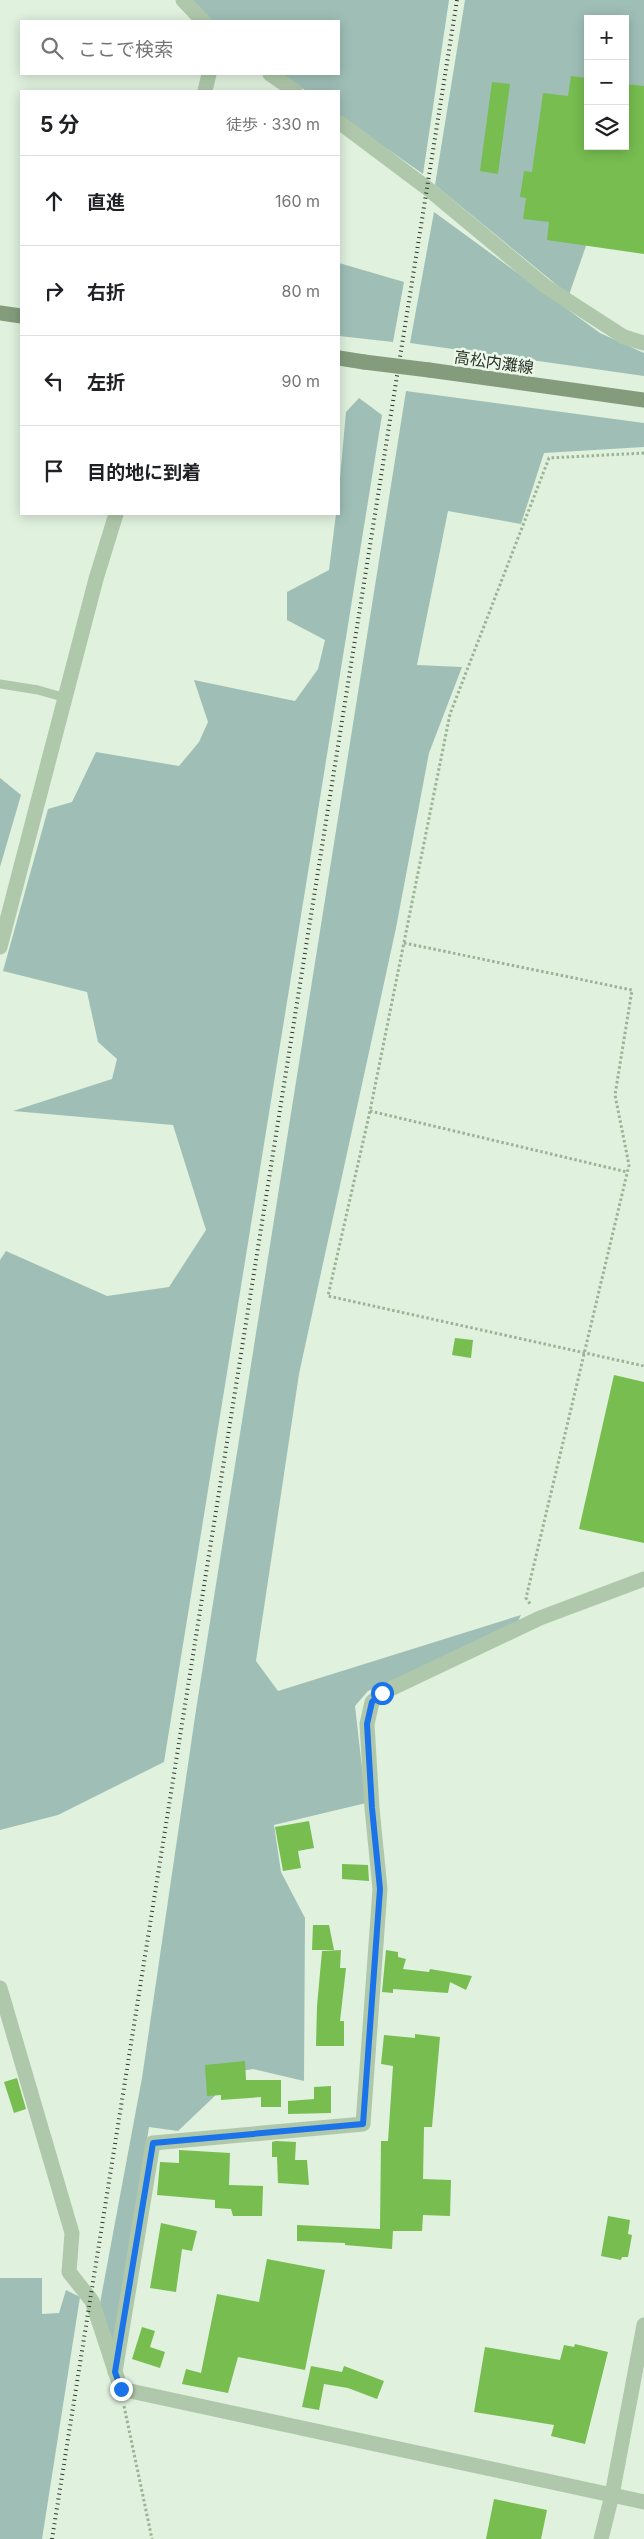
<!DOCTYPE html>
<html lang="ja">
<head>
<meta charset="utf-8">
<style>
  :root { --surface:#fff; --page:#f2f2f2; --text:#202124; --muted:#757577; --line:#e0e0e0 }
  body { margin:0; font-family:Inter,"Noto Sans JP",sans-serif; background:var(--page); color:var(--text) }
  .controls { position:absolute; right:15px; top:15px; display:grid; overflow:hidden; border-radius:0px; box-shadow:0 2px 12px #0003 }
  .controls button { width:45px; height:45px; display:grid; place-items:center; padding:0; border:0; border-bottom:1px solid var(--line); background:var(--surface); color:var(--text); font:25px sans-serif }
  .stop { position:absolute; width:15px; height:15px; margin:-11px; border:4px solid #1a73e8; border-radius:50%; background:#fff }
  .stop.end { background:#1a73e8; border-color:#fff; box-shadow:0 1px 5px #0008 }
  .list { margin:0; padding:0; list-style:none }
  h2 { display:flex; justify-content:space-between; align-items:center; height:65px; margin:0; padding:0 20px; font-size:21px }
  h2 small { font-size:16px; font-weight:400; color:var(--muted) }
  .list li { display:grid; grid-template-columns:32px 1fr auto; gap:15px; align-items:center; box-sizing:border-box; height:90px; padding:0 20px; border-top:1px solid var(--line) }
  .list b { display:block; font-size:19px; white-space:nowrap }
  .list em { font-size:16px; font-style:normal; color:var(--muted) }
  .icon { flex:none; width:28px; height:28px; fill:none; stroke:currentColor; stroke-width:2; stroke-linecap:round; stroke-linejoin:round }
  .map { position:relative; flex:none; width:644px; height:2539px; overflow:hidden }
  .search { position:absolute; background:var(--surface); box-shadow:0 2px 12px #0003; left:20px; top:20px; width:320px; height:55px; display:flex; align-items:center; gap:12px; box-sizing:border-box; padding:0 18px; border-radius:0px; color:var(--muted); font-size:19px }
  .panel { position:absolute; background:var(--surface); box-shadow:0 2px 12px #0003; left:20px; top:90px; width:320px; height:425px; border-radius:0px }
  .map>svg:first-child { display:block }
  .green { fill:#9fbfb6; fill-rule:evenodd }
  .building { fill:#77bd50 }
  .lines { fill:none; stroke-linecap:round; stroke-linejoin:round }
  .path { stroke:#9ab495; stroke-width:3; stroke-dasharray:2.5 2.5; stroke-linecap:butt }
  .lane { stroke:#afc8ab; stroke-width:9 }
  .street { stroke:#afc8ab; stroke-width:15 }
  .secondary { stroke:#849c7c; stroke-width:15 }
  .rail { stroke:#2d362a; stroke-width:4; stroke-dasharray:1 4; stroke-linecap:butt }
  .secondary-bridge { stroke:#849c7c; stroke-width:15 }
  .route { stroke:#1a73e8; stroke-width:6 }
  .labels { text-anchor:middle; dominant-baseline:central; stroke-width:5; stroke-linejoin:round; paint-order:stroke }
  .street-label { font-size:16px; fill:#2d362a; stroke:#ebf8ea }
</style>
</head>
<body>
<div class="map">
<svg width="644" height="2539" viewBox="0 0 644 2539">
  <rect width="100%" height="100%" fill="#e0f1de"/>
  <g class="green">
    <polygon points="190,0 449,0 423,174 339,115 339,91 306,91 282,74 339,74 339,21 212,21"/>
    <path d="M465,0H644V203L605,191L569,295L435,185ZM588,19H625V146H588Z"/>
    <polygon points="434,212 600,333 644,353 644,376 410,343"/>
    <polygon points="339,263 404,282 393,342 339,336"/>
    <polygon points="406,391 644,423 644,447 544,453 521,524 448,511 417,665 462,667 429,753 396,928 299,1374 256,1661 278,1691 521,1615 516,1625 368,1691 355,1706 366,1803 274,1825 281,1872 305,1918 304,2081 253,2069 241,2071 178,2131 149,2127 114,2348 100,2303 142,2078 196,1710"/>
    <polygon points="359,398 382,415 164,1762 58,1815 0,1830 0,1260 6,1251 107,1296 169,1287 206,1230 173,1125 13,1111 112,1079 117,1059 98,1042 87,992 3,971 48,809 72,802 96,752 179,766 199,742 208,722 194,680 295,701 318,669 325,640 287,620 287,592 329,570 336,514 339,514 339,489 346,412"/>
    <polygon points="0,778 21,795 0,867"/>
    <polygon points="0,2278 42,2278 42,2314 59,2313 66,2290 80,2297 42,2539 0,2539"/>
  </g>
  <g class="building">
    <polygon points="571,76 588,78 588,146 625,146 625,84 644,86 644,254 547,240 549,222 523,219 526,198 520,197 524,171 532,172 543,93 568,96"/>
    <polygon points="492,82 510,84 498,174 480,171"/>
    <polygon points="455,1338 473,1340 471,1358 452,1355"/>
    <polygon points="614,1375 644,1382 644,1543 579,1529"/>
    <polygon points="309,1821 314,1848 298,1851 301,1868 283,1871 275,1827"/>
    <polygon points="342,1864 368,1865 369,1881 342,1879"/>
    <polygon points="313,1925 329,1925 334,1950 312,1950"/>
    <polygon points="341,1950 340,1968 346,1968 340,2021 344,2021 344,2046 316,2046 317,2006 322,1951"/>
    <polygon points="386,1950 398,1952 398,1957 406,1959 403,1969 429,1972 430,1969 472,1976 466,1990 450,1982 448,1993 393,1989 393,1993 382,1992"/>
    <polygon points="415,2034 440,2037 432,2127 424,2127 423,2179 451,2180 450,2216 423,2215 422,2231 393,2231 392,2249 345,2245 345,2243 297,2241 297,2225 380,2229 381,2141 388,2141 393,2066 381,2064 384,2035 415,2038"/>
    <polygon points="245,2061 246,2080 281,2080 281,2107 261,2107 261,2097 221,2100 221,2095 207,2096 205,2065"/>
    <polygon points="17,2078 26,2109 14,2113 4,2082"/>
    <polygon points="331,2086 331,2113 288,2114 288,2101 314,2099 314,2087"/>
    <polygon points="276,2141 296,2142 295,2160 307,2160 309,2185 278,2183 277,2157 272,2157 272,2142"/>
    <polygon points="179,2150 230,2153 229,2185 263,2186 262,2216 233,2216 231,2209 215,2208 215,2200 157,2195 160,2162 179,2163"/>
    <polygon points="608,2216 630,2220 628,2234 632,2235 628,2257 622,2257 621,2260 601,2256"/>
    <polygon points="161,2223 197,2231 192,2251 182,2249 176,2292 150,2288"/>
    <polygon points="267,2259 325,2270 305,2370 238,2357 228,2393 182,2384 186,2369 201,2373 217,2294 259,2302"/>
    <polygon points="142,2327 155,2331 150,2347 165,2352 160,2368 132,2359"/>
    <polygon points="575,2344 608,2352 585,2444 551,2436 554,2425 474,2412 485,2347 560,2360 564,2345 574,2347"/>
    <polygon points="311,2366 342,2372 344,2366 384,2381 377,2399 348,2388 324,2384 319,2410 302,2407"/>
    <polygon points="494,2499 547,2510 541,2539 486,2539"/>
  </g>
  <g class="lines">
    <g class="path">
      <polyline points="644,453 549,458 450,714 370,1111 328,1296 644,1366"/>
      <polyline points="404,943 632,990 615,1095 629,1165 526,1598 531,1605"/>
      <polyline points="370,1111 627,1172"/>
      <polyline points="124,2406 152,2539"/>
    </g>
    <polyline class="lane" points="0,684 38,690 66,698"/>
    <g class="street">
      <polyline points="183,0 203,21"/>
      <polyline points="270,74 295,91"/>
      <polyline points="205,91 209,74"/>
      <polyline points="339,122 427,188 545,286 624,337 644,343"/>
      <polyline points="0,947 96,579 116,514"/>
      <polyline points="0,1988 72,2233 69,2272 92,2301 121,2389 644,2502"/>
      <polyline points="115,2372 153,2143 363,2124 380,1889 372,1808 367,1724 372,1702 382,1693 540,1618 644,1579"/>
      <polyline points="601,2539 612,2495 644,2325"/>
    </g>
    <g class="secondary">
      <polyline points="0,313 21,316"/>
      <polyline points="339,358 364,362"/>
      <polyline points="429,370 644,400"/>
    </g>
    <polyline class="rail" points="52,2539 457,0"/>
    <polyline class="secondary-bridge" points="364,362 429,370"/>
  </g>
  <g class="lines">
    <polyline class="route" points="121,2389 115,2372 153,2143 363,2124 380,1889 372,1808 367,1724 372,1702 382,1693"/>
  </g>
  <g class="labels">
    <g class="street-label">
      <text transform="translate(494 362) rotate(8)">高松内灘線</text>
    </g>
  </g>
</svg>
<div class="controls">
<button>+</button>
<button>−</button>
<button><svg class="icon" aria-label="layers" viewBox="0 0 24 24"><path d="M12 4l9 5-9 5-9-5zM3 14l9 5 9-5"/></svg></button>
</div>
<div class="stop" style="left:382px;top:1693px"></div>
<div class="stop end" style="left:121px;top:2389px"></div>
<div class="search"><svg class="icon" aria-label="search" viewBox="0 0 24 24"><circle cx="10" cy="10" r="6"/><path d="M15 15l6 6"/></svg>ここで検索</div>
<section class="panel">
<h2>5 分<small>徒歩 · 330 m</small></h2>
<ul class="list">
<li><svg class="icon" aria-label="ahead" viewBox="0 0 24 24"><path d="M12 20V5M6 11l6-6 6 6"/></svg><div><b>直進</b></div><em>160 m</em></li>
<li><svg class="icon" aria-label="right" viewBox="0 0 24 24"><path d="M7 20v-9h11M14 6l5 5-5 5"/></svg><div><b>右折</b></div><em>80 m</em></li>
<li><svg class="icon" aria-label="left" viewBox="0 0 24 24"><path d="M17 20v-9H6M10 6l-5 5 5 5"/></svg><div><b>左折</b></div><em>90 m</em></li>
<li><svg class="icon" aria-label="arrive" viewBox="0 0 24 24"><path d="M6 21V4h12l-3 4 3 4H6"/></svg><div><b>目的地に到着</b></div></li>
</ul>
</section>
</div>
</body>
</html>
